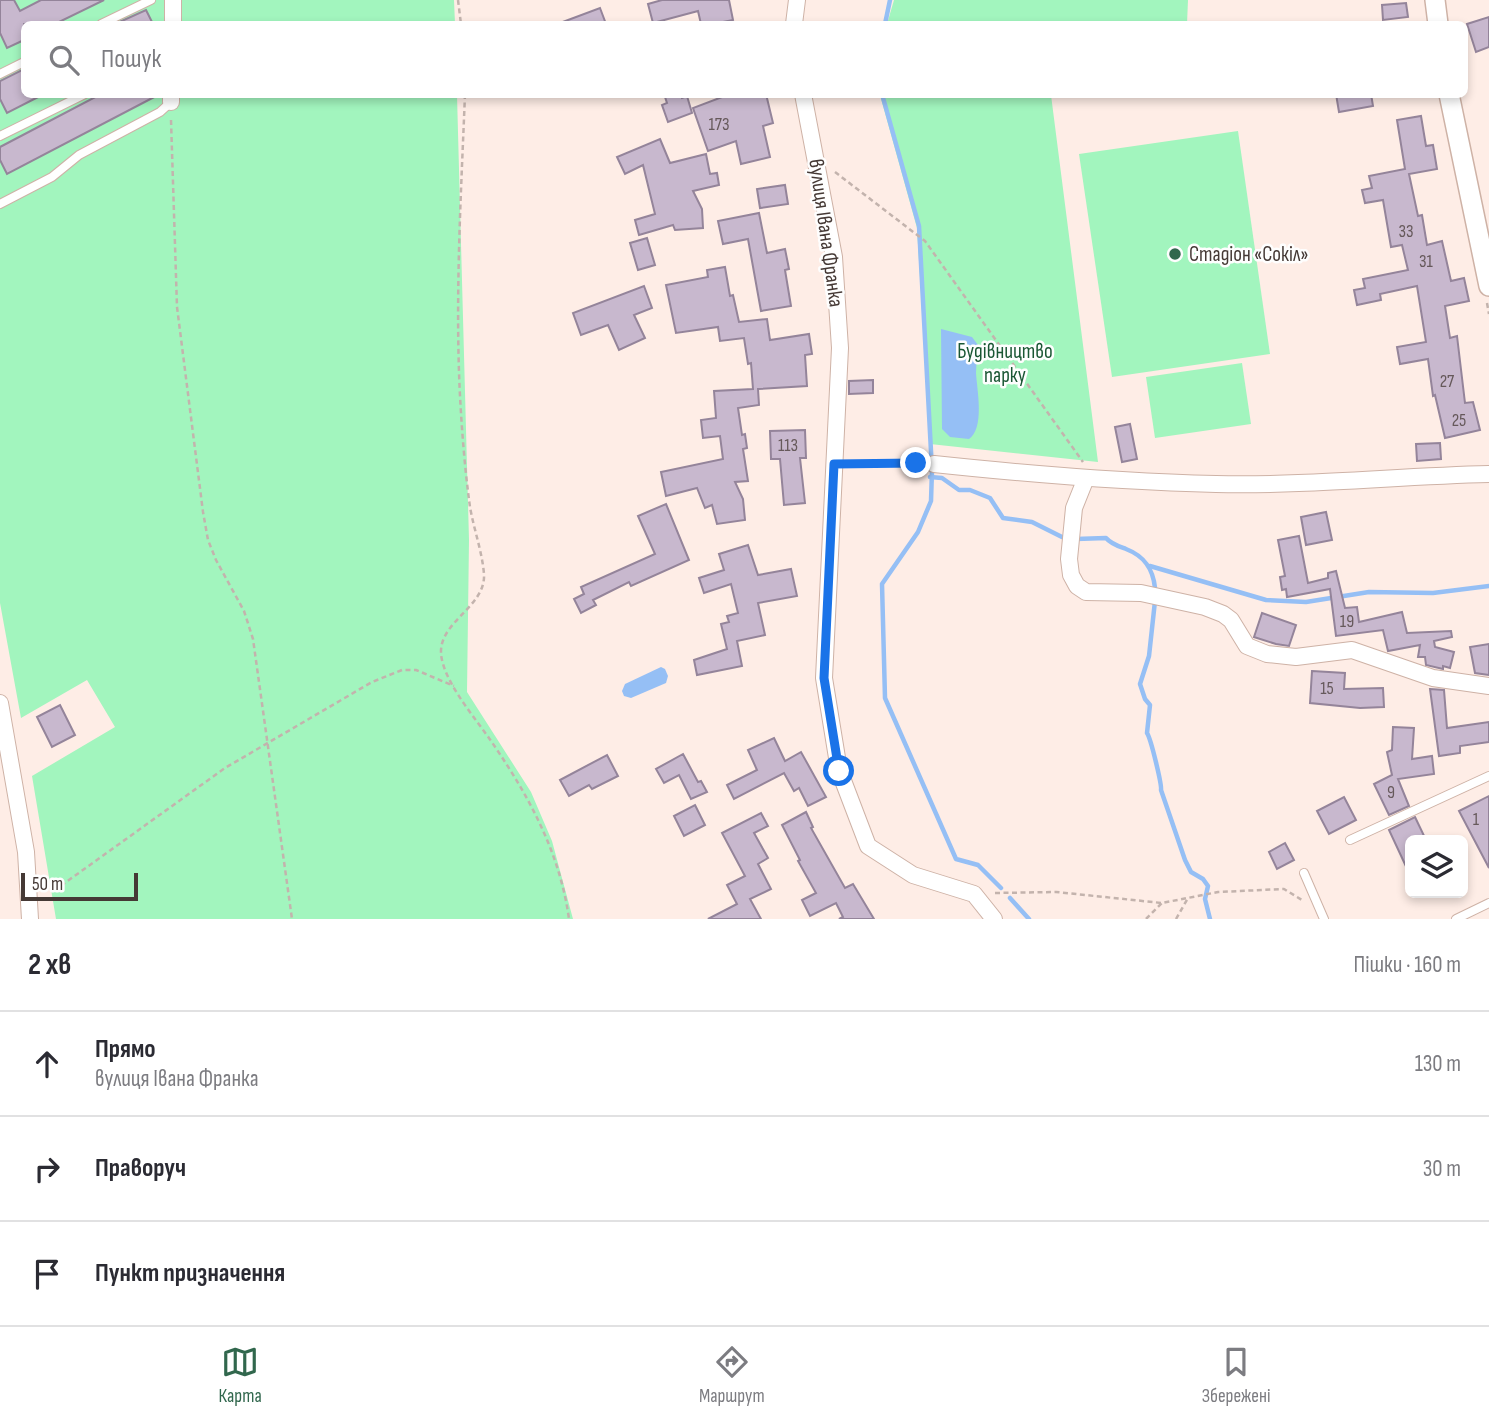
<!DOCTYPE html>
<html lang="uk">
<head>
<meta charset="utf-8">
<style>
  :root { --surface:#fff; --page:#f2f2f3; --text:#2b2b33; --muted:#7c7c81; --line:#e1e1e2; --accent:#31674d }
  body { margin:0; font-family:"Sofia Sans Condensed",sans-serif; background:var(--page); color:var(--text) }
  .controls { position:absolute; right:21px; bottom:21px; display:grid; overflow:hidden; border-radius:10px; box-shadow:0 4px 10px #0003 }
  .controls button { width:63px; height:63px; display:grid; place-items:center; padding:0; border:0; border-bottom:2px solid var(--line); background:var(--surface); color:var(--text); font:35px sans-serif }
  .scale { position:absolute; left:21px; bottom:18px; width:117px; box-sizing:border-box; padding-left:7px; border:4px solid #453935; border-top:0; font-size:19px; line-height:24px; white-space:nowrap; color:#453935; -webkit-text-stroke:5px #fefefe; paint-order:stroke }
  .stop { position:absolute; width:21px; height:21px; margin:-16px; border:5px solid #1a73e8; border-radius:50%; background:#fff }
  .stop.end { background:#1a73e8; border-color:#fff; box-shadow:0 2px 7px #0008 }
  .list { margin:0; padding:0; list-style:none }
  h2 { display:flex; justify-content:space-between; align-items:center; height:91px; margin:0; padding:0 28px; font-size:30px }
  h2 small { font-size:23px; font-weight:400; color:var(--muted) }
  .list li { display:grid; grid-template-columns:46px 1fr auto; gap:21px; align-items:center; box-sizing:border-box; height:105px; padding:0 28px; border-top:2px solid var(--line) }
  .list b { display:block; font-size:26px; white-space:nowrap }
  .list p { margin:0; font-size:23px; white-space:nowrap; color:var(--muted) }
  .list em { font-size:23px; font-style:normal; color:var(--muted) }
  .icon { flex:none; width:38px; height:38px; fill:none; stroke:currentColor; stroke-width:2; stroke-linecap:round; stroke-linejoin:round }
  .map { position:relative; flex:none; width:1489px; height:919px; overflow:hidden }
  .search { position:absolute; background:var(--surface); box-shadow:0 4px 10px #0003; left:21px; right:21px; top:21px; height:77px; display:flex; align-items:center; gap:18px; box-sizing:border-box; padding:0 24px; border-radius:10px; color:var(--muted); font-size:26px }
  .sheet { height:406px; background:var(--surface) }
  nav { display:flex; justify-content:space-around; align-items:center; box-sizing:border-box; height:98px; border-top:2px solid var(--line); background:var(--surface); font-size:19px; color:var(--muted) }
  nav a { display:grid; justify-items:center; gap:4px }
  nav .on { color:var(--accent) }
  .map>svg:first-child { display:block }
  .green { fill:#a2f5be }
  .water { fill:#95bff5 }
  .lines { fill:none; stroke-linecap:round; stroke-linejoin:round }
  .stream { stroke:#95bff5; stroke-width:4.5 }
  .building { fill:#c8b8ce; stroke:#94849a; stroke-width:2 }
  .service-casing { stroke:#ceb2a6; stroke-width:10 }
  .minor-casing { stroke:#ceb2a6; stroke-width:18 }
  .tertiary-casing { stroke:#ceb2a6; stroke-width:22 }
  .path { stroke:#c3b3ad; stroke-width:2.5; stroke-dasharray:5 3.5; stroke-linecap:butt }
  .service { stroke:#fff; stroke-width:8 }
  .minor { stroke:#fff; stroke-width:16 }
  .tertiary { stroke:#fff; stroke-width:19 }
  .route { stroke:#1a73e8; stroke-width:9 }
  .poi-dot { fill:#31674d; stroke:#fefefe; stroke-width:2.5 }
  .labels { text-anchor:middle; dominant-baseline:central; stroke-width:5; stroke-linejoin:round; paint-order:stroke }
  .number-label { font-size:18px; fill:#66595b }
  .street-label { font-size:21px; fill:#453935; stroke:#fefefe }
  .poi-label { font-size:21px; fill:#453935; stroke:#fefefe; text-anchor:start }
  .park-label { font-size:21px; fill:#1a5734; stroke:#fefefe }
</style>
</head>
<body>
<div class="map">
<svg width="1489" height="919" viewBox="0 0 1489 919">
  <rect width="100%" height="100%" fill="#feede6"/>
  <g class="green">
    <polygon points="0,0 454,0 455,24 24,24 24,94 457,95 469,540 467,692 531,792 552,841 573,919 56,919 32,776 115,727 87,680 21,718 0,603"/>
    <polygon points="894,0 1188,0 1187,24 887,24"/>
    <polygon points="880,95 1051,95 1098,462 930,444 917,228"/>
    <polygon points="1238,131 1270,354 1112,377 1079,154"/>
    <polygon points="1242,363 1251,424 1155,438 1146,377"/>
  </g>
  <g class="water">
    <path d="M941,329L972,337L978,345C978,355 976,364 976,373C977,390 985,428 969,439L950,437L942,429Z"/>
    <polygon points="661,667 665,669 668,676 666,683 631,698 624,696 622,691 625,684"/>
  </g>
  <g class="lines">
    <g class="stream">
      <polyline points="885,24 890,0"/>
      <polyline points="882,94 919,226 932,470 931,501 918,532 882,584 885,698 956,859 978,865 1001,888"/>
      <polyline points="930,477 942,478 959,490 970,490 990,498 1003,518 1032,522 1062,537"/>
      <path d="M1076,539L1106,538C1111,544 1118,546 1126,549C1144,556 1153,568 1155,588"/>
      <polyline points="1150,566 1266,600 1306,602 1369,592 1433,593 1489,586"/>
      <path d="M1155,601L1149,656L1140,684L1145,699L1150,705L1147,733C1151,739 1162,785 1161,790L1185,860L1191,872L1203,879L1208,886L1205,899L1210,919"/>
      <polyline points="1010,898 1029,919"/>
    </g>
  </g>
  <g class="building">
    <polygon points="0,0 14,0 20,11 41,0 104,0 55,24 24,24 24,40 7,48 0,33"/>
    <polygon points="662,0 729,0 733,20 713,24 701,24 698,11 653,23 648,4"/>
    <polygon points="1406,3 1408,17 1383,20 1382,5"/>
    <polygon points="600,8 606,24 560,24 560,23"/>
    <polygon points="146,10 153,24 115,24"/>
    <polygon points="1489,17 1489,47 1476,52 1467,24"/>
    <polygon points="24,69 24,94 44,94 7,113 0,99 0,81"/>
    <polygon points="101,94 160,94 7,174 0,160 0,147"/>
    <polygon points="664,94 681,94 682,98 687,96 692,113 668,122 662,105 667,103"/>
    <polygon points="730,94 766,94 773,123 763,126 770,157 741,164 736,141 708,151 693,108"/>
    <polygon points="1336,94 1371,94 1373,106 1339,112"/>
    <polygon points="1421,116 1426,146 1433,145 1437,169 1409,174 1418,216 1422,215 1427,245 1442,241 1451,281 1464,278 1469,301 1445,306 1450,338 1457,336 1465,403 1473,402 1480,430 1445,438 1435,395 1433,396 1428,359 1400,364 1397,347 1426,342 1417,286 1380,294 1381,300 1357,305 1354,290 1365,288 1363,279 1408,270 1402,245 1391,247 1383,200 1365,203 1362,190 1372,188 1369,176 1405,169 1397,120"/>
    <polygon points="660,139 670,163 706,154 710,174 717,173 719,185 693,191 702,209 703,228 675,230 673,225 639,235 635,220 655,214 643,165 625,174 617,157"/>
    <polygon points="785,185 788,204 760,208 757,189"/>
    <polygon points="759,213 767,253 785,249 789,269 785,270 791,306 761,311 748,239 723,244 718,221"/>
    <polygon points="647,238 655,265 638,270 630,243"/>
    <polygon points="725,267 730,296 733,295 739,322 767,319 770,340 809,334 812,354 805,355 807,386 758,389 759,405 738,408 742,435 745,434 747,448 743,449 748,481 735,482 743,499 745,520 717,524 712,505 705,508 697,488 666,496 661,472 723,459 720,436 703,438 701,420 716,418 714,391 753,389 751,363 748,364 744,338 720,341 718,327 676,333 666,285 708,277 707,270"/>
    <polygon points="644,286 652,308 634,315 645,338 619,350 608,325 581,335 573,313"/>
    <polygon points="873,380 873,393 849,394 849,381"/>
    <polygon points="1130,424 1137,459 1122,462 1115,427"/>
    <polygon points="805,430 806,458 800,458 805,503 784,505 780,459 771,459 770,431"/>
    <polygon points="1440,443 1441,459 1417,461 1416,444"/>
    <polygon points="666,504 689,560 631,586 629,582 593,600 596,605 581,613 574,599 584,594 581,587 655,554 638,516"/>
    <polygon points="1326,512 1332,540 1306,545 1301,517"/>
    <polygon points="1299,536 1308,583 1328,578 1328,573 1336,571 1345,608 1357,607 1359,622 1402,612 1407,633 1451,631 1452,637 1434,641 1435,647 1454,652 1450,668 1443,666 1443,669 1426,665 1425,657 1418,657 1420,645 1388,651 1383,630 1336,636 1330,589 1287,597 1286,589 1282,590 1280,577 1285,576 1278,540"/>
    <polygon points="748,545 758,575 791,569 797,596 758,603 765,635 737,641 742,666 697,675 694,660 727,649 721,624 729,622 727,616 738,613 731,584 704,593 699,578 724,570 719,554"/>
    <polygon points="1262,613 1296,625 1289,646 1276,644 1254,637"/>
    <polygon points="1489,644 1489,675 1475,673 1470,647"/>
    <polygon points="1312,671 1345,673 1344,689 1383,688 1384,707 1360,708 1310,703"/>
    <polygon points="1430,689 1444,690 1447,728 1489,722 1489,742 1460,746 1460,753 1439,756"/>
    <polygon points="60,705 75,735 52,747 37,717"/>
    <polygon points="1393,727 1414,728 1412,759 1432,756 1434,774 1398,779 1409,806 1389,815 1374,784 1392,775 1387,752 1392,750"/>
    <polygon points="774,738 785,761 801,752 826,797 808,806 799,788 794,791 784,773 734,799 727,785 757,770 748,750"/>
    <polygon points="683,754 698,782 701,781 707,792 691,799 679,775 664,783 656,769"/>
    <polygon points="607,755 618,776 592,789 589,785 569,796 560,780"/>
    <polygon points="1489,796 1489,868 1459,811"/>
    <polygon points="1344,797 1356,820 1329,834 1317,811"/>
    <polygon points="695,805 705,825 684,836 674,816"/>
    <polygon points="806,812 813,827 811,828 845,888 853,884 874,919 839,919 843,917 836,903 810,916 802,900 816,893 798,861 800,860 782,825"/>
    <polygon points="761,813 768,826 754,833 768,858 758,864 771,889 750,899 761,919 708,919 737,904 727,885 745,876 722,833"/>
    <polygon points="1415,817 1426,840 1410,840 1410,875 1389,830"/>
    <polygon points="1285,843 1294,860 1277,869 1269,852"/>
  </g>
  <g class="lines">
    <g class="service-casing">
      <g id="service">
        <polyline points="101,24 151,0"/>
        <polyline points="0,74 24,62"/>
        <polyline points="0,136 85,94"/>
        <polyline points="0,204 52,177 79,155 160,112 171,102"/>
        <polyline points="1350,840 1489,776"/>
        <polyline points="1304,873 1324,919"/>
        <polyline points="1456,919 1489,903"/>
      </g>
    </g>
    <g class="minor-casing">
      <g id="minor">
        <polyline points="173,24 173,0"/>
        <polyline points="794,24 797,0"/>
        <polyline points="803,94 834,257 840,348 824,678 839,770 868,846 913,875 974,894 994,919"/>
        <polyline points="171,102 171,94"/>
        <path d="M934,464C1028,474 1122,482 1216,484C1308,486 1398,476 1489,474"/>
        <polyline points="1086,478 1074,508 1069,559 1071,575 1077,586 1086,592 1141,593 1205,607 1223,614 1231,620 1247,646 1267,654 1296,657 1352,650 1433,678 1489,686"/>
        <polyline points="0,703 26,852 30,919"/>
      </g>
    </g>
    <g class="tertiary-casing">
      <g id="tertiary">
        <polyline points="1435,0 1438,24"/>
        <polyline points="1449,94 1489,286"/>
      </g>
    </g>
    <g class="path">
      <polyline points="458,0 461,24"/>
      <path d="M465,94C461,195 455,296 460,396C462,433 465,471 470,507C474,530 482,551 484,574C486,609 433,623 442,660C448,687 476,719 491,741C529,796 560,853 569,919"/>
      <polyline points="171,120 177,307 203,512 208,540 216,560 244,611 253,639 292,919"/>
      <polyline points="835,172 925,241 1083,462"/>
      <polyline points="1487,303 1489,314"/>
      <polyline points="851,464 918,463"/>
      <polyline points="44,888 62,885 225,768 372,682 402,670 416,670 454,686"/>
      <polyline points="995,893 1056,892 1162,903 1218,892 1284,889 1302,900"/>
      <polyline points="1146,919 1162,903"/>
      <polyline points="1176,919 1188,898"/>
    </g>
    <use href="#service" class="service"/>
    <use href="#minor" class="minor"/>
    <use href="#tertiary" class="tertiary"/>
  </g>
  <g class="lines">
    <polyline class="route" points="839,771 824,678 834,464 916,463"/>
  </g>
  <circle class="poi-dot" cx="1175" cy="254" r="7"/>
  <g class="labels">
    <g class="number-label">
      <text x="719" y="124">173</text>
      <text x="1406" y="231">33</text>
      <text x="1426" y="261">31</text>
      <text x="1447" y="381">27</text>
      <text x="1459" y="420">25</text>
      <text x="788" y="445">113</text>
      <text x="1347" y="621">19</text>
      <text x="1327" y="688">15</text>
      <text x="1391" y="792">9</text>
      <text x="1476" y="819">1</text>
    </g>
    <g class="street-label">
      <text transform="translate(826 233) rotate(82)">вулиця Івана Франка</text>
    </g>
    <g class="poi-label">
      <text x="1189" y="254">Стадіон «Сокіл»</text>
    </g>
    <g class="park-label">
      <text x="1005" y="351">Будівництво<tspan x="1005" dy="24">парку</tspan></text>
    </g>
  </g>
</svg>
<div class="controls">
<button><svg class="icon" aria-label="layers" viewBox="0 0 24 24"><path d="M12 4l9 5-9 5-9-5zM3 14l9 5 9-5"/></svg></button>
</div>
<div class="scale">50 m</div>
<div class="stop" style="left:839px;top:771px"></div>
<div class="stop end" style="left:916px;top:463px"></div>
<div class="search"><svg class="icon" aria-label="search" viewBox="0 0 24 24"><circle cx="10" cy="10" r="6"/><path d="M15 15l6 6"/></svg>Пошук</div>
</div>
<section class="sheet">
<h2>2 хв<small>Пішки · 160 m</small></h2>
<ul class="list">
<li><svg class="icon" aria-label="ahead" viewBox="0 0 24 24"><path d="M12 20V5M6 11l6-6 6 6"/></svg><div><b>Прямо</b><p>вулиця Івана Франка</p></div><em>130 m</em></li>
<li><svg class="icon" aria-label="right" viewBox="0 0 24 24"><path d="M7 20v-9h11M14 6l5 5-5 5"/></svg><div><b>Праворуч</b></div><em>30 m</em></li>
<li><svg class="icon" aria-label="arrive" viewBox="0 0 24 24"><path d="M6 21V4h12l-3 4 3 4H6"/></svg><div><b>Пункт призначення</b></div></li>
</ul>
</section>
<nav>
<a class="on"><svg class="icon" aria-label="map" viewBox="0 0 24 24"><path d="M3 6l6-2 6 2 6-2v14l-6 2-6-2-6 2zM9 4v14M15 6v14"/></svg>Карта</a>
<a><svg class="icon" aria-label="directions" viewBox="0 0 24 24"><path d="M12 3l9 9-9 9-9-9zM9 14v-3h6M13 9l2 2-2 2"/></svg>Маршрут</a>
<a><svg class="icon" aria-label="saved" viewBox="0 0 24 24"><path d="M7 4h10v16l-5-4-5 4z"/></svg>Збережені</a>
</nav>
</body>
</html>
